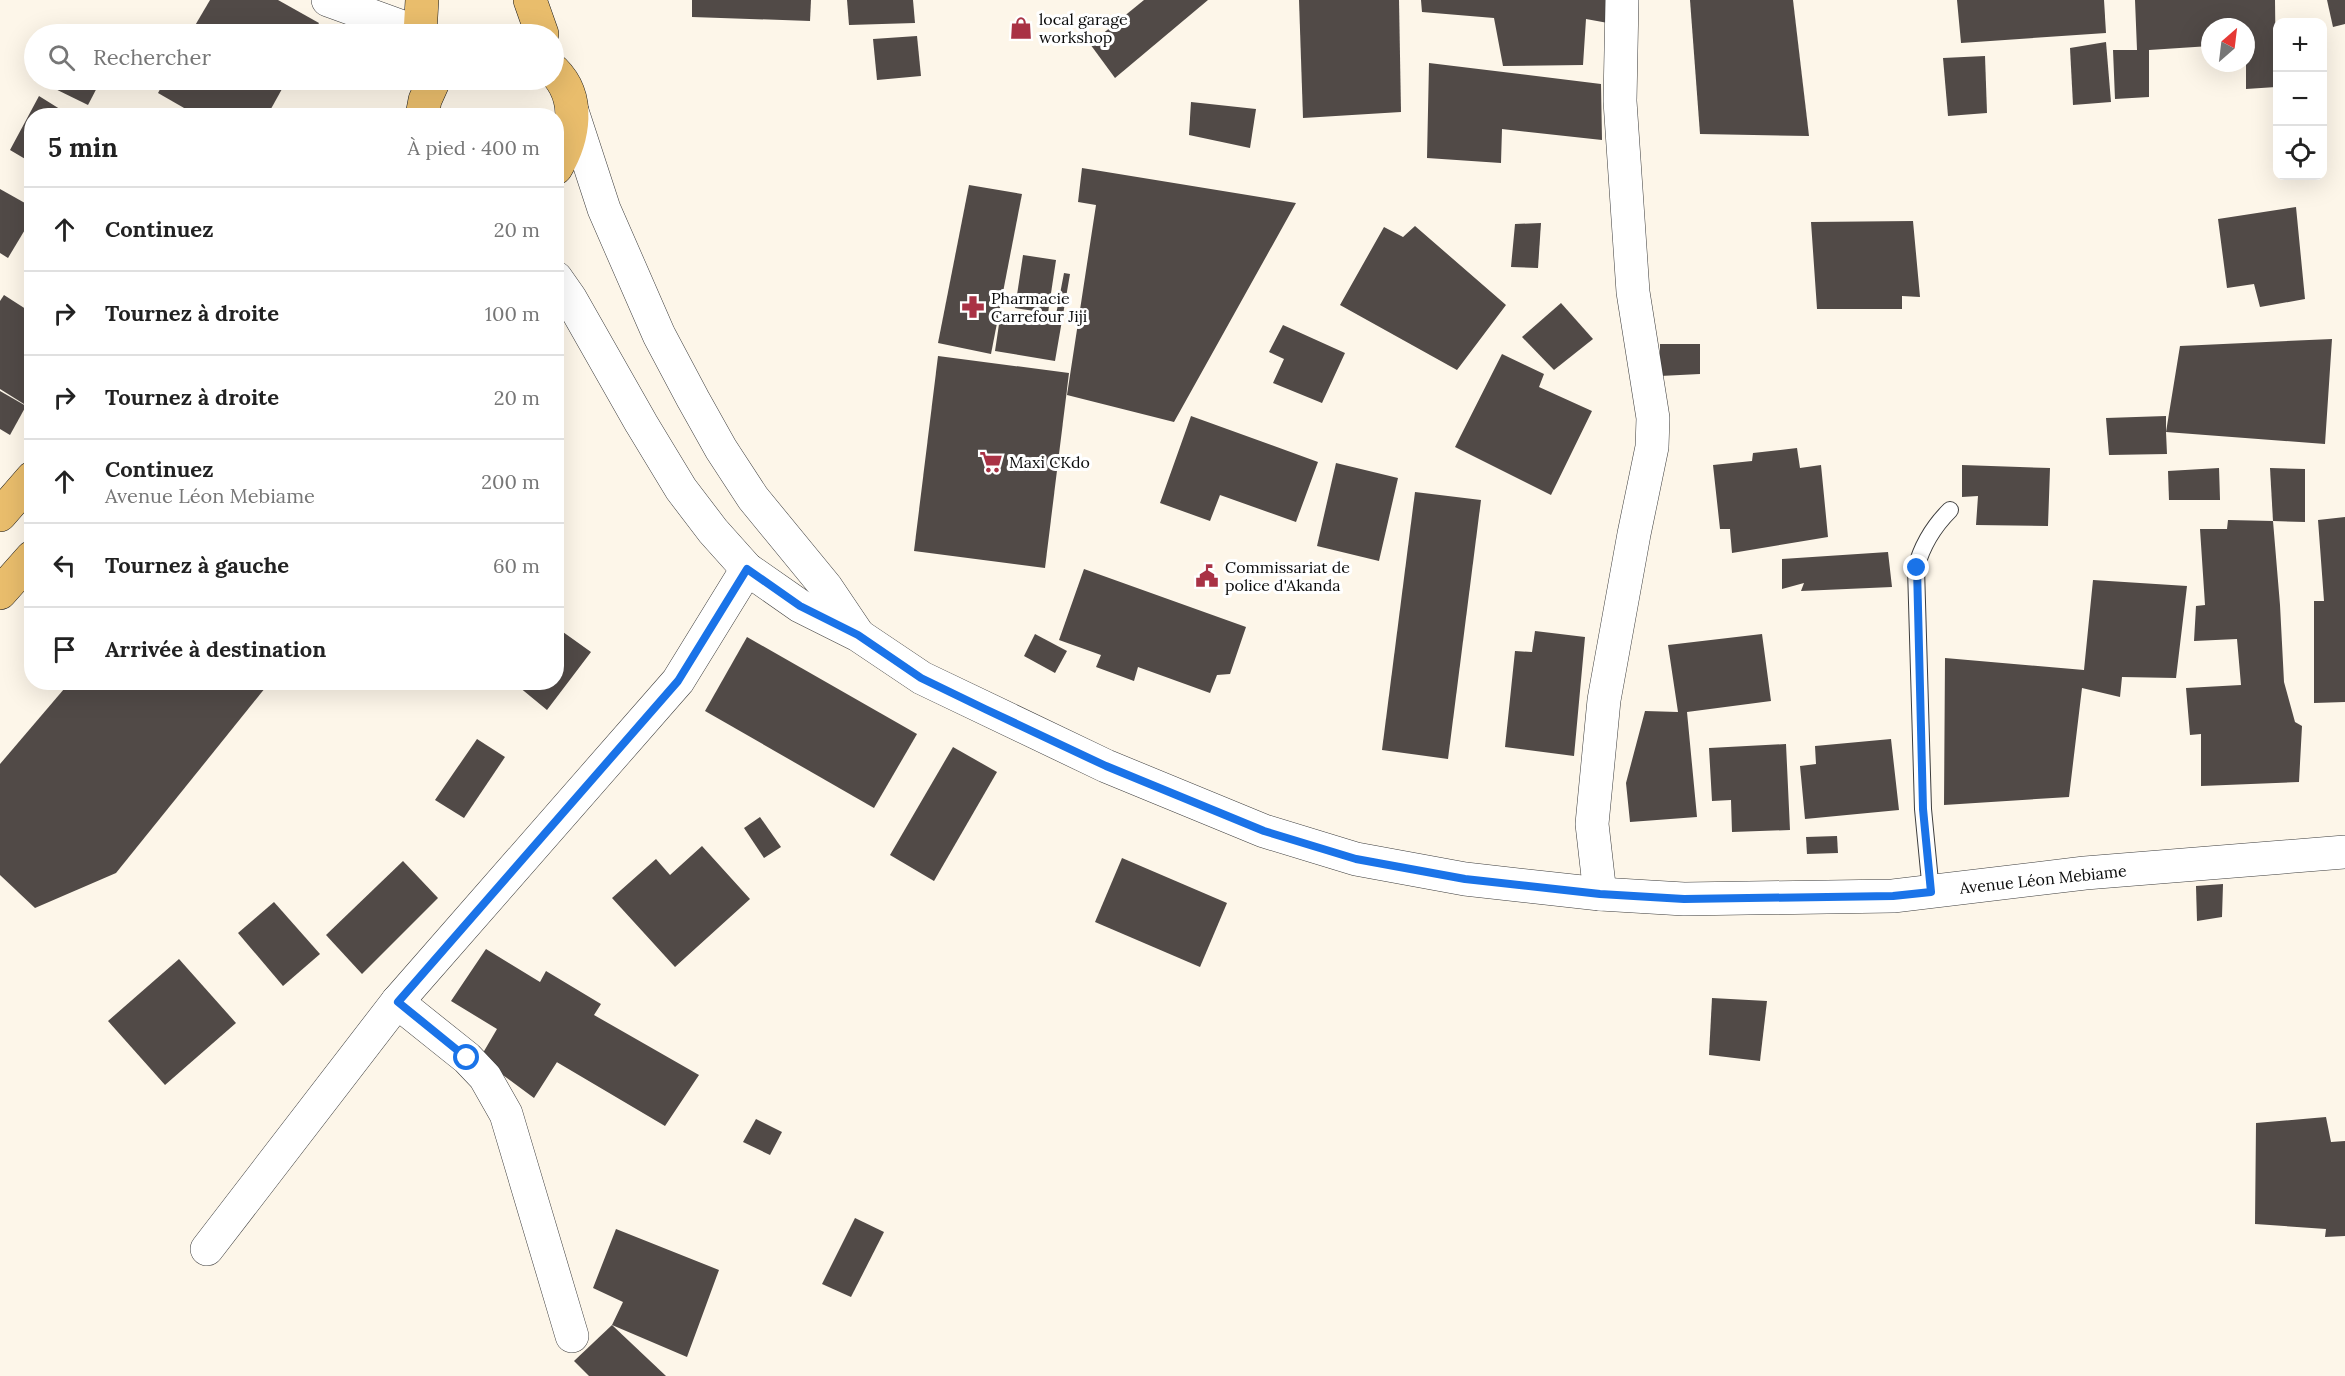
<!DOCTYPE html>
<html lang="fr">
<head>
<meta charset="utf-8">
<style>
  :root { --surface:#fff; --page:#f2f2f2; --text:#222; --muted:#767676; --line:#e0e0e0 }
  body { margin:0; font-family:Lora,serif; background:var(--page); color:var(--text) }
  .controls { position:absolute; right:18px; top:18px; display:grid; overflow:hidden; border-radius:12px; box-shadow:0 6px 24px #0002 }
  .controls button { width:54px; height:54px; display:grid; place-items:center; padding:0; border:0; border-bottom:2px solid var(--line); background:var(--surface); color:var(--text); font:30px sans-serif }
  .compass { position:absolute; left:2201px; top:18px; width:54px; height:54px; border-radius:50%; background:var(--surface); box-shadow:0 6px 24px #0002; rotate:28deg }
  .stop { position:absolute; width:18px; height:18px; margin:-14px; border:4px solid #1a73e8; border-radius:50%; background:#fff }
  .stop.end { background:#1a73e8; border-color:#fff; box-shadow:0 2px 6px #0008 }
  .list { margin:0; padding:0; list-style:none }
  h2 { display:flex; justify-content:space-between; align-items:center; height:78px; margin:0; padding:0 24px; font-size:26px }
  h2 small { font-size:20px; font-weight:400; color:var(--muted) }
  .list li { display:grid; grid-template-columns:39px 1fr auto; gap:18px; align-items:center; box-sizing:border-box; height:84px; padding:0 24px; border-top:2px solid var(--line) }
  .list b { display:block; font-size:22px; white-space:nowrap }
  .list p { margin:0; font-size:20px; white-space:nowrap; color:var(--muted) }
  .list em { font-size:20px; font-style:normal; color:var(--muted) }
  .icon { flex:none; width:33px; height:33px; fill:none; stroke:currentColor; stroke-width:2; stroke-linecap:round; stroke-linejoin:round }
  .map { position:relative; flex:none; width:2345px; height:1376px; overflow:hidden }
  .search { position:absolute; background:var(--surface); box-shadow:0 6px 24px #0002; left:24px; top:24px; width:540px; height:66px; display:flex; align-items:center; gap:15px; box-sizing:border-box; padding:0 21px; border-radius:33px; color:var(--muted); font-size:22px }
  .panel { position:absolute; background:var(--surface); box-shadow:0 6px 24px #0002; left:24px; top:108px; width:540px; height:582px; border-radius:24px }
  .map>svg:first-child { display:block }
  .building { fill:#514a47 }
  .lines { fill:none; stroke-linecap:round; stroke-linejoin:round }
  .service-casing { stroke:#3d3d3d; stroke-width:18 }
  .minor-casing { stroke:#3d3d3d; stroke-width:34 }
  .tertiary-casing { stroke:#3d3d3d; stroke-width:34 }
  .primary-casing { stroke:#1b1b1b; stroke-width:34 }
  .service { stroke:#fff; stroke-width:16 }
  .minor { stroke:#fff; stroke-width:33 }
  .tertiary { stroke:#fff; stroke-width:33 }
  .primary { stroke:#e9bd6c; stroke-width:33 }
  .route { stroke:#1a73e8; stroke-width:8 }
  .labels { text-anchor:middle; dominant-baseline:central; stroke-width:6; stroke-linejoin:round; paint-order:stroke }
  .poi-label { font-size:16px; fill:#0a0a0a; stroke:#fff; text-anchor:start }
  .street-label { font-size:16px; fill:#0a0a0a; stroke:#fff }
</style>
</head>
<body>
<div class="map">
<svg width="2345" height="1376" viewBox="0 0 2345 1376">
  <rect width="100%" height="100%" fill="#fdf6e9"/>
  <g class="building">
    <polygon points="210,0 278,0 319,23 312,34 190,34"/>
    <polygon points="692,0 811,0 810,21 692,17"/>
    <polygon points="847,0 913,0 915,23 849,25"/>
    <polygon points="1144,0 1208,0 1115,78 1090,44"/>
    <polygon points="1299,0 1399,0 1401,112 1303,118"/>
    <polygon points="1421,0 1609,0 1608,23 1586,19 1583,65 1503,66 1494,18 1422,12"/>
    <polygon points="1690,0 1793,0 1809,136 1700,134"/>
    <polygon points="1957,0 2104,0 2106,33 1961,43"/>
    <polygon points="2135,0 2275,0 2276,87 2246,89 2246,27 2210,27 2210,46 2149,50 2149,97 2115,99 2113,50 2137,50"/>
    <polygon points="2327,0 2345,0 2345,24 2333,27"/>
    <polygon points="917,36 921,76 877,80 873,39"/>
    <polygon points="2106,42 2111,102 2073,105 2070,48"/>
    <polygon points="1985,56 1987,113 1948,116 1943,58"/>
    <polygon points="1429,63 1601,84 1602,140 1502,129 1501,163 1427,158"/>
    <polygon points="42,80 101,80 88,105 41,82"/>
    <polygon points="165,80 287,80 267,116 198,116 158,93"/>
    <polygon points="39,96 71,116 32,116 32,163 10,150"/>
    <polygon points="1191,102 1256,109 1250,148 1189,135"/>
    <polygon points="1082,168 1296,203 1174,422 1067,395 1096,205 1078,202"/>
    <polygon points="969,185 1022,194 991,354 938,343"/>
    <polygon points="0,189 32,207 32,218 8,258 0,253"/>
    <polygon points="2296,207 2305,299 2260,307 2254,284 2227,288 2218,219"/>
    <polygon points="1913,221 1920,297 1902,296 1902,309 1817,309 1811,222"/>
    <polygon points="1541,223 1538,268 1511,267 1515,224"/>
    <polygon points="1415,226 1506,305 1457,370 1340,305 1384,227 1403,237"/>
    <polygon points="1023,255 1056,260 1048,313 1015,308"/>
    <polygon points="1064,273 1070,274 1055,361 995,351 1001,311 1055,320"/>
    <polygon points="4,295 32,313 32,392 24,404 0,389 0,301"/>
    <polygon points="1561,303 1593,339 1554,370 1522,337"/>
    <polygon points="1283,325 1345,353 1322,403 1273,383 1284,359 1269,352"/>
    <polygon points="2332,339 2325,444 2166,432 2167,454 2109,455 2106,418 2166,416 2166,432 2180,346"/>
    <polygon points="1660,344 1700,344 1700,374 1660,376"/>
    <polygon points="1502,354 1544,374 1539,387 1592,411 1551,495 1455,447"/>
    <polygon points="938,356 1069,373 1045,568 914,551"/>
    <polygon points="0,391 26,406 10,435 0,429"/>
    <polygon points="1191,416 1318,462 1296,522 1220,495 1210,521 1160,503"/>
    <polygon points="1797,448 1800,468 1821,465 1828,537 1732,553 1730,529 1720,529 1713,465 1752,461 1753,453"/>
    <polygon points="1336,463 1398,478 1379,561 1317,546"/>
    <polygon points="1962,465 2050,468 2048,526 1976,525 1978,496 1962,497"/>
    <polygon points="2219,468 2220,500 2169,500 2168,471"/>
    <polygon points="2270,468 2305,469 2305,522 2273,521"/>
    <polygon points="1415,492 1481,500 1448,759 1382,750"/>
    <polygon points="2345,517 2345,702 2314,703 2314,601 2324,601 2318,520"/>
    <polygon points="2228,520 2273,521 2280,605 2284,682 2295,722 2302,726 2299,782 2201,786 2201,734 2190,735 2186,688 2241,685 2237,639 2194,641 2196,606 2205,605 2200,529 2227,529"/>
    <polygon points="1888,552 1892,587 1801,591 1804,583 1782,589 1782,559"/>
    <polygon points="1084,569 1246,627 1230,674 1217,675 1210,693 1138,667 1134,681 1096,667 1101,655 1059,640"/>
    <polygon points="2093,580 2187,586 2176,678 2122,677 2120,697 2082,688 2069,797 1944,805 1945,658 2084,670"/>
    <polygon points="556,627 591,652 547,710 513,682 556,682"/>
    <polygon points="1535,631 1585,637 1574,756 1505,747 1515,651 1532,652"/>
    <polygon points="1035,634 1067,651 1055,673 1024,656"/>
    <polygon points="1762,634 1771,701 1687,712 1697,817 1630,822 1626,783 1645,711 1678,712 1668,645"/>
    <polygon points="747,637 917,734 874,808 705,711"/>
    <polygon points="70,682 270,682 116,873 35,908 0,875 0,764"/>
    <polygon points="477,739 505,757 464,818 435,800"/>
    <polygon points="1891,739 1899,810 1805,819 1800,766 1816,764 1815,746"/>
    <polygon points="1786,744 1790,830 1732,832 1731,800 1712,801 1709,748"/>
    <polygon points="953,747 997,772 934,881 890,855"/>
    <polygon points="760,817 781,847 764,858 744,828"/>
    <polygon points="1837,836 1838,853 1807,854 1806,837"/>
    <polygon points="702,846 750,899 675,967 612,898 656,859 670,875"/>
    <polygon points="1122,858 1227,903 1200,967 1095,922"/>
    <polygon points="403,861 438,898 362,974 326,935"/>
    <polygon points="2223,884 2222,917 2197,921 2196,886"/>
    <polygon points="274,902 320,954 283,986 238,933"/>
    <polygon points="486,949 540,982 546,971 601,1004 594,1015 699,1075 665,1126 538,1051 557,1062 534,1098 480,1058 497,1029 451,1001"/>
    <polygon points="179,959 236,1023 165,1085 108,1021"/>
    <polygon points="1712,998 1767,1001 1760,1061 1709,1055"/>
    <polygon points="2326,1117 2331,1142 2345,1141 2345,1236 2325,1237 2326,1229 2255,1224 2256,1123"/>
    <polygon points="756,1119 782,1132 770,1155 743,1142"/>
    <polygon points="855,1218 884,1232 851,1297 822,1284"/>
    <polygon points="616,1229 719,1270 687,1357 612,1325 623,1302 593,1288"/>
    <polygon points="612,1325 666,1376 589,1376 574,1361"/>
  </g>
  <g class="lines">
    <g class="service-casing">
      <path id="service" d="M1931,892L1923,809L1916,568C1922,545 1934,526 1950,510"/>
    </g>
    <g class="minor-casing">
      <g id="minor">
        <polyline points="328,0 419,33"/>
        <polyline points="1600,894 1592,824 1604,700 1634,534 1652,447 1653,418 1633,292 1620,101 1622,0"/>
        <polyline points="397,1002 467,1058 485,1077 506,1114 572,1336"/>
        <polyline points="207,1249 397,1002 678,681 747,569"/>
      </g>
    </g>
    <g class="tertiary-casing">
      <g id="tertiary">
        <polyline points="572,111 604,209 659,335 693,399 721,449 753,498 826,587 857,633"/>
        <polyline points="556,278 570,298 641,423 681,489 713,531 747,569 800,606 858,635 922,678 1106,766 1264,831 1356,859 1465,879 1600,894 1684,899 1893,896 2085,873 2345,852"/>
      </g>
    </g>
    <g class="primary-casing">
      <g id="primary">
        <polyline points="530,0 542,34"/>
        <polyline points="420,34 422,0"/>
        <path d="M554,71C581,98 574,138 556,168"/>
        <polyline points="422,116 425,100 434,80"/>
        <polyline points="0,515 32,478"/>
        <polyline points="0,593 32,557"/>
      </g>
    </g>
    <use href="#service" class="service"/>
    <use href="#minor" class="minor"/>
    <use href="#tertiary" class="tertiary"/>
    <use href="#primary" class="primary"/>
  </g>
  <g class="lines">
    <polyline class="route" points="467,1058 398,1002 678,681 747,569 800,606 858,635 921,678 985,709 1106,766 1264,831 1356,859 1465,879 1600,894 1684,899 1893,896 1931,892 1923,809 1917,568"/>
  </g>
  <defs>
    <g id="shop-bare" transform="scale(1.8)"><path d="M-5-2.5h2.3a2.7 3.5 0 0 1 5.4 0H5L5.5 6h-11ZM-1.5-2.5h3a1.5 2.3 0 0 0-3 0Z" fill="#a93245" stroke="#fff" stroke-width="2.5" paint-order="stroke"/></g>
    <g id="pharmacy-bare" transform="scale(1.8)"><path d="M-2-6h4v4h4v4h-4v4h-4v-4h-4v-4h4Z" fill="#a93245" stroke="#fff" stroke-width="2.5" paint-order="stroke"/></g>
    <g id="supermarket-bare" transform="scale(1.8)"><path d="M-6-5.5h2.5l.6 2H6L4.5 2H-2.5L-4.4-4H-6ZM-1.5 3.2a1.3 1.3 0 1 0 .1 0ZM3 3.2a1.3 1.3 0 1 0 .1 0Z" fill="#a93245" stroke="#fff" stroke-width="2.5" paint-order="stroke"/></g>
    <g id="civic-bare" transform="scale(1.8)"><path d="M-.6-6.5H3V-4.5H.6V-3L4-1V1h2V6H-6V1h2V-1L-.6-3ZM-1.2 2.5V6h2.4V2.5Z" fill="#a93245" stroke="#fff" stroke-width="2.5" paint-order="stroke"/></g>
  </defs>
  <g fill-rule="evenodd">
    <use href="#shop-bare" x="1021" y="28"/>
    <use href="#pharmacy-bare" x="973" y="307"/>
    <use href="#supermarket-bare" x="991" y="462"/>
    <use href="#civic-bare" x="1207" y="576"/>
  </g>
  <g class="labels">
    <g class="poi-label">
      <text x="1039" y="19">local garage<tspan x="1039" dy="18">workshop</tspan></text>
      <text x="991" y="298">Pharmacie<tspan x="991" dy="18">Carrefour Jiji</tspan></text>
      <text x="1009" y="462">Maxi CKdo</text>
      <text x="1225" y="567">Commissariat de<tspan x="1225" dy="18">police d'Akanda</tspan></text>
    </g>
    <g class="street-label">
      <text transform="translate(2043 879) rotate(-6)">Avenue Léon Mebiame</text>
    </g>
  </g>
</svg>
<div class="controls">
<button>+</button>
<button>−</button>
<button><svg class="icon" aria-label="locate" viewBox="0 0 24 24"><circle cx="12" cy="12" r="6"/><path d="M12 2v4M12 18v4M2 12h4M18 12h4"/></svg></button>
</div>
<svg class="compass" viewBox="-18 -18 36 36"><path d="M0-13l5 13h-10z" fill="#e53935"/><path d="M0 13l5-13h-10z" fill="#767676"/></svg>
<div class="stop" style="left:467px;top:1058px"></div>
<div class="stop end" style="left:1917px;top:568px"></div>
<div class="search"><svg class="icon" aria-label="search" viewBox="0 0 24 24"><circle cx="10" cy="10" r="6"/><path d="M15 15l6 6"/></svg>Rechercher</div>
<section class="panel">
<h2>5 min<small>À pied · 400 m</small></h2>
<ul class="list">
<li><svg class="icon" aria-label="ahead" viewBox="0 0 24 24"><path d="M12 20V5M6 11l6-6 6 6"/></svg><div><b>Continuez</b></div><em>20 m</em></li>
<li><svg class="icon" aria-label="right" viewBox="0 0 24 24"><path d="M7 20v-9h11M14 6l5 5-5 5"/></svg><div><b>Tournez à droite</b></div><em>100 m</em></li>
<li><svg class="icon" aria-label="right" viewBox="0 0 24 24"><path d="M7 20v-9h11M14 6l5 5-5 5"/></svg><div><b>Tournez à droite</b></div><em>20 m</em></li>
<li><svg class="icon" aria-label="ahead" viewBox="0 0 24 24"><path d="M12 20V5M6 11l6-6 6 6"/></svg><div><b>Continuez</b><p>Avenue Léon Mebiame</p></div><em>200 m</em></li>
<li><svg class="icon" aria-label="left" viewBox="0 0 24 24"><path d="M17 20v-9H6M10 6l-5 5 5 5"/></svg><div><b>Tournez à gauche</b></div><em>60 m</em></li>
<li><svg class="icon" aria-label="arrive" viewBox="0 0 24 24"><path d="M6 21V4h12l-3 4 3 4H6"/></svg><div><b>Arrivée à destination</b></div></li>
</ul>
</section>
</div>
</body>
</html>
